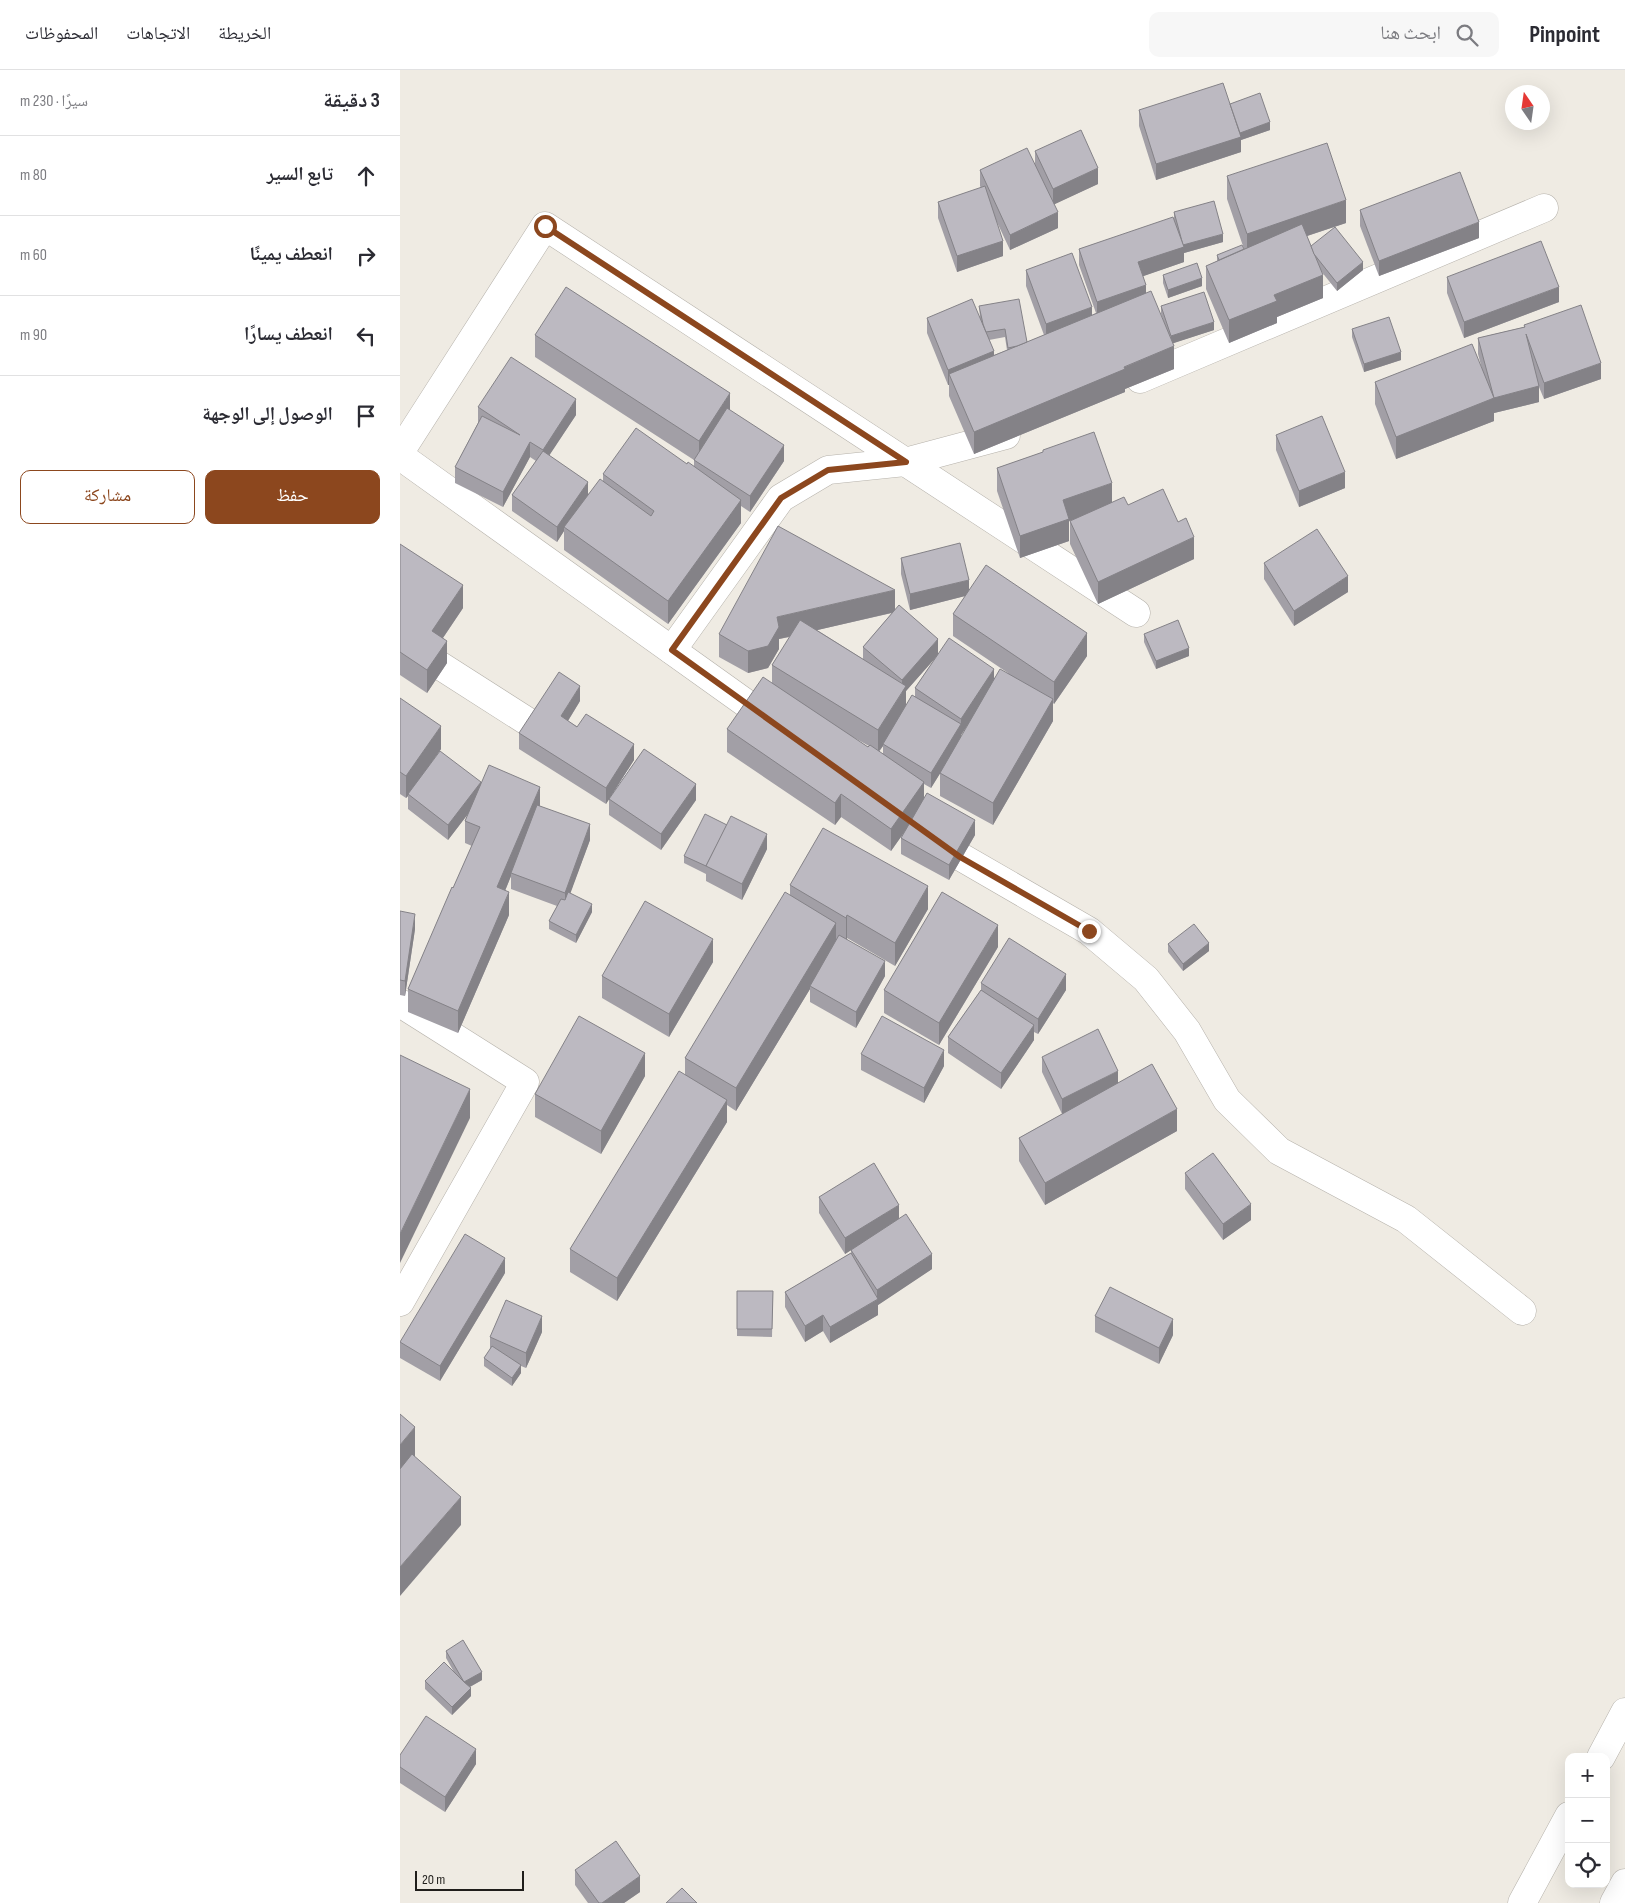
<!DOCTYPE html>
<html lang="ar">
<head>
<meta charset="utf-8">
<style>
  :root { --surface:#fff; --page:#f7f7f7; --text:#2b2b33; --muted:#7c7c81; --line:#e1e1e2; --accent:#8c471e }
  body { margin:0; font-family:"Sofia Sans Condensed","Noto Naskh Arabic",sans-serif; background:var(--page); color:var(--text); direction:rtl }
  .controls { position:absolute; right:15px; bottom:15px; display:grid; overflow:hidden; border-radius:10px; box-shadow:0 5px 20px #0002 }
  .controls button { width:45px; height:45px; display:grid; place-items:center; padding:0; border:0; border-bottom:1px solid var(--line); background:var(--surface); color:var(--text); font:25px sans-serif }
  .compass { position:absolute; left:1105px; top:15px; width:45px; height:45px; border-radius:50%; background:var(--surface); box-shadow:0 5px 20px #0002; rotate:347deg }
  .scale { position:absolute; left:15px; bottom:12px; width:109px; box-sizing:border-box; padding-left:5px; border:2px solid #201e1b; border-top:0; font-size:14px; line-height:18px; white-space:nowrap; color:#201e1b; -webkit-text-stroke:4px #efebe3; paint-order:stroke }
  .stop { position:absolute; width:15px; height:15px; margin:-11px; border:4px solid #8c471e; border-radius:50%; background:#fff }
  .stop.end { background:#8c471e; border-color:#fff; box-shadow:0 1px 5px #0008 }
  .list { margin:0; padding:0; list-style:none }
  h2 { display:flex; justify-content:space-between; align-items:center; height:65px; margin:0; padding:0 20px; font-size:21px }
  h2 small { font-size:16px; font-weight:400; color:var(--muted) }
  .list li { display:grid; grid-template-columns:32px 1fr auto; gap:15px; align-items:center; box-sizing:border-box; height:80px; padding:0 20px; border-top:1px solid var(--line) }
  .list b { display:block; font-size:19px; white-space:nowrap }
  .list em { font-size:16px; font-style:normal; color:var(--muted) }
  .actions { display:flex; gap:10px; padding:15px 20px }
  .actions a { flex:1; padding:11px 0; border:1px solid var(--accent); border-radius:10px; text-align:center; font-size:18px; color:var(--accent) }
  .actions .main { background:var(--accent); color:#fff }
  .icon { flex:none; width:28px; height:28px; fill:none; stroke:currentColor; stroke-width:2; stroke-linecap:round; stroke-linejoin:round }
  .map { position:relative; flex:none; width:1225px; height:1833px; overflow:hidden; direction:ltr }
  header { display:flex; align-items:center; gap:30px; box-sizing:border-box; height:70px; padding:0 25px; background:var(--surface); border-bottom:1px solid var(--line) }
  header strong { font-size:24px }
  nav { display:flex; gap:28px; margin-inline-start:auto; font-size:18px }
  .search { width:350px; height:45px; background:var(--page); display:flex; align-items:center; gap:12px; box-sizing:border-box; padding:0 18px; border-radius:10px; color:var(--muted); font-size:19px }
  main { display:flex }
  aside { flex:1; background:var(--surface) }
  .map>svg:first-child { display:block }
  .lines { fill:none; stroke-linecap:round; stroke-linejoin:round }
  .minor-casing { stroke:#b6b2ab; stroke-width:29 }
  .highway-casing { stroke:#b6b2ab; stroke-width:29 }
  .minor { stroke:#fff; stroke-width:28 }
  .highway { stroke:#fff; stroke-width:28 }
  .wall { fill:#a29fa6; fill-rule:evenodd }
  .shaded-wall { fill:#848287 }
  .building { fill:#bcb9c1; stroke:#848287 }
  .route { stroke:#8c471e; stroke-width:6 }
</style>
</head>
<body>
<header>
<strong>Pinpoint</strong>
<div class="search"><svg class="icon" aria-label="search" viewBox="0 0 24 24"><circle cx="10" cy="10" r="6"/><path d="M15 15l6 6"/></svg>ابحث هنا</div>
<nav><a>الخريطة</a><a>الاتجاهات</a><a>المحفوظات</a></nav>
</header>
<main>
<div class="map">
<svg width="1225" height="1833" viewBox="0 0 1225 1833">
  <rect width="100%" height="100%" fill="#efebe3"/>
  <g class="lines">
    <g class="minor-casing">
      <g id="minor">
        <polyline points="740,309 1144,138"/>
        <polyline points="0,382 145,156 736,543"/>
        <polyline points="0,386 375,654"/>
        <polyline points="0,570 252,731"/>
        <polyline points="272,580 381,428 428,400 505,392 606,365"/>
        <polyline points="532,766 561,787 689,861 746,909 787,961 827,1030 879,1081 1006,1149 1122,1241"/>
        <polyline points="0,933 125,1012 0,1232"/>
      </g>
    </g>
    <g class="highway-casing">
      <g id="highway">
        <polyline points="1201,1687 1225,1642"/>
        <polyline points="1122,1833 1169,1746"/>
        <polyline points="1214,1833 1225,1813"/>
      </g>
    </g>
    <use href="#minor" class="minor"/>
    <use href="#highway" class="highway"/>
  </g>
  <g class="wall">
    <polygon points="830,34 870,60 841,70 841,82 756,110 739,56 739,40"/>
    <polygon points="635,81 698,114 654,134 658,158 610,180 596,150 603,186 557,202 538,148 538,132 581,118 580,116 580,100 635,94"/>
    <polygon points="827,106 946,153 907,166 911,176 963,200 937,221 921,201 923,228 877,247 877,253 829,273 806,219 806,196 817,191 817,185 844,179 827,129"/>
    <polygon points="960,140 1079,168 979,206 960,156"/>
    <path d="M774,142L823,172L784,183V192L743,206L746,223L766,258L761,244V236L814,260L773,273L774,299L725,319V322L574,384L549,326V315H548L527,263V248L580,247L579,236L627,272L644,265L626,216V200L692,245L696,243L679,195V179L774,150ZM605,267L607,280L594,285L589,270Z"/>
    <polygon points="763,205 802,216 768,228 763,213"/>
    <polygon points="1047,207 1159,232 1064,268 1047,223"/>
    <polygon points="1124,255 1201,309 1144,329 1139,317 1139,332 1094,343 1094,351 996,389 975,334 975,312 1082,299 1078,284 1078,268 1124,257"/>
    <polygon points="952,259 1001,290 964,302 952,267"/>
    <polygon points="135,265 330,341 384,391 350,442 341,436 341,453 268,554 164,480 164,461 157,472 112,441 112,425 136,391 130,387 103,437 55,413 55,397 78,353 78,337 176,345 149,385 188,424 203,411 203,404 287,394 294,396 294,390 135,287"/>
    <polygon points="876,365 945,418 899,437 876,380"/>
    <polygon points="643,380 712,432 728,435 794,489 698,534 670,474 670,451 675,449 669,451 669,471 620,488 597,421 597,398 643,382"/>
    <polygon points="0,474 63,538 43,568 47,593 27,623 0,605"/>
    <path d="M501,488L569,521L687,586L654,634L653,633V651L593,755L540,726V703L542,700L531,718L524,714V729L575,765L549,810L501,784V768L505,761L491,781L441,747L435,755L327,682V659L372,613V595L390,567L379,569V579L368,598L348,603L319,587V564L495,540L538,584L594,608L608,603L553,566V544L565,526L510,540L501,504ZM492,543L463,577V589L417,560ZM536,587L515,618V627L506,635V621ZM569,653L561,668V665ZM444,662L469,676L468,677ZM483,676V684L479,682Z"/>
    <polygon points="864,493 948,522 894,556 864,509"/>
    <polygon points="744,564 789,586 756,599 744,572"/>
    <polygon points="0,628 41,679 29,695 140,736 190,770 170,823 192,842 176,873 149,859 149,851 157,836 111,819 111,806 105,821 109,845 58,963 8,942 8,919 72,776 65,773 65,751 68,744 48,770 8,739 8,726 6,728 0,724"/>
    <polygon points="180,631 168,651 234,690 206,734 119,679 119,663"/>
    <polygon points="209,729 296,730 261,780 209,745"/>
    <polygon points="327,755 367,779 342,830 306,811 306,804 284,793 284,786"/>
    <polygon points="390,815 528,839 495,896 447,868 447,869 485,906 456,958 410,932 410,919 336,1041 327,1035 327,1052 217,1231 170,1202 170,1179 285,1004 285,988 390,825"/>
    <polygon points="0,841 15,859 5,926 0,925"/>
    <polygon points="768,874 809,881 783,901 768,882"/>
    <polygon points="598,877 539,975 484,943 484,920"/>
    <polygon points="313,892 269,967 202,928 202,906"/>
    <polygon points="581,913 666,920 638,964 634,962 634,970 601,1019 548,983 548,967 581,920"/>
    <polygon points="461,984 544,996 524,1033 461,1000"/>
    <polygon points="642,987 718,1013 777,1061 645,1135 619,1091 619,1068 662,1044 642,1002"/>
    <polygon points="245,1006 201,1084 135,1047 135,1024"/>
    <polygon points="785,1103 851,1150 823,1170 785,1119"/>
    <polygon points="419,1127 499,1148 532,1199 478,1235 478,1245 430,1273 423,1261 405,1272 385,1237 385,1222 451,1183 451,1180 445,1184 419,1143"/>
    <polygon points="105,1203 40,1311 0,1288 0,1272"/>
    <polygon points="337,1221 373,1221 372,1267 337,1266"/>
    <polygon points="695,1246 773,1265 759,1294 695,1262"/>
    <polygon points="142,1262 126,1298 121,1296 121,1303 112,1316 84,1296 84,1288 90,1280 90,1267"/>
    <polygon points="46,1581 82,1610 70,1617 71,1626 52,1645 25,1619 25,1611 54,1602 46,1588"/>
    <polygon points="0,1685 76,1694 45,1742 0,1713"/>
    <polygon points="175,1800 240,1822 224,1833 188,1833 175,1815"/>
  </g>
  <g class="shaded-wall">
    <polygon points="870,52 870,60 841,70 841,82 756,110 756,94 840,67 840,63"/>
    <polygon points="698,98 698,114 653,135 653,119"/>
    <polygon points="946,130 946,153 847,186 847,164"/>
    <polygon points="658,142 658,158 610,180 610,165"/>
    <polygon points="1079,152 1079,168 979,206 979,191"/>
    <polygon points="823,164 823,172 784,183 784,192 738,208 738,192 783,175"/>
    <polygon points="603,171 603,186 557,202 557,186"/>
    <polygon points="963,192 963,200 937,221 937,213"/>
    <polygon points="923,205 923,228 877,247 877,253 829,273 829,250 874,225"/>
    <polygon points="802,208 802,216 768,228 768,220"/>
    <polygon points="746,215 746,231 697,247 697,232"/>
    <polygon points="1159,217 1159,232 1064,268 1064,252"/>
    <polygon points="692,237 692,252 646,270 646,254"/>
    <polygon points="814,252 814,260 771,274 771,266"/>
    <polygon points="774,276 774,299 725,319 725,322 574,384 574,362"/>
    <polygon points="594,281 594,297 549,304 549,315 548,315 548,300"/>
    <polygon points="1001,282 1001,290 964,302 964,294"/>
    <polygon points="1201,293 1201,309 1144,329 1144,313"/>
    <polygon points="1139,316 1139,332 1094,343 1094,351 996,389 996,367 1094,328"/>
    <polygon points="330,323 330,346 299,393 299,371"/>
    <polygon points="176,329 176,345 143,395 143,380"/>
    <polygon points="130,372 130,387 103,437 103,422"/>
    <polygon points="384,375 384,391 350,442 350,426"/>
    <polygon points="945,402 945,418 899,437 899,421"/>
    <polygon points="188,412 188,428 164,457 164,461 157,472 157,457"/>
    <polygon points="712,413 712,436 669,451 669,471 620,488 620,466 663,430"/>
    <polygon points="341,430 341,453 268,554 268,531"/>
    <polygon points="794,467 794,489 698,534 698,512"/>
    <polygon points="948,506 948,522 894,556 894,541"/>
    <polygon points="569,510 569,525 510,540 510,524"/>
    <polygon points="63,515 63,538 32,584 32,561"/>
    <polygon points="495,520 495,542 379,569 379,579 368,598 348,603 348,581 377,547"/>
    <polygon points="687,563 687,586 654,634 654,612"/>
    <polygon points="538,569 538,585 506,621 506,638 483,674 483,676 478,682 478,660 502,623 502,610"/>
    <polygon points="47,571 47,593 27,623 27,600"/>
    <polygon points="789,578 789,586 756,599 756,591"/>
    <polygon points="594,599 594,615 561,665 561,649"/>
    <polygon points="180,616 180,631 161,662 161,646"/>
    <polygon points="653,629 653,651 593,755 593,733"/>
    <polygon points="561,654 561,670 531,718 531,703"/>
    <polygon points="41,656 41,679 9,725 8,724 8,726 6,728 6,706"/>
    <polygon points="234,674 234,690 206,734 206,718"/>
    <polygon points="81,712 81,727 48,770 48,755"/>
    <polygon points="524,712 524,734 491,781 491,759"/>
    <polygon points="296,714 296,730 261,780 261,764"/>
    <polygon points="140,717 140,739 111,803 111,806 97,840 97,817"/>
    <polygon points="441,724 441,747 435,755 435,733"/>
    <polygon points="575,750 575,765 549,810 549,795"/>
    <polygon points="190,754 190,770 165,838 165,823"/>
    <polygon points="367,764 367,779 342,830 342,814"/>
    <polygon points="528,816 528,839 495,896 495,873"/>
    <polygon points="109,822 109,845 58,963 58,941"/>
    <polygon points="192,834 192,842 176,873 176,865"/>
    <polygon points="15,844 15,859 5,926 5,911"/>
    <polygon points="447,845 447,868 446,871 446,848"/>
    <polygon points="436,853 436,876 410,916 410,919 336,1041 336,1018"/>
    <polygon points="598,855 598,877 539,975 539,953"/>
    <polygon points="313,869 313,892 269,967 269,944"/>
    <polygon points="809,873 809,881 783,901 783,894"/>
    <polygon points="485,891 485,906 456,958 456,942"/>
    <polygon points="666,904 666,920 638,964 638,949"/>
    <polygon points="634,955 634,970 601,1019 601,1003"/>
    <polygon points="544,980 544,996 524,1033 524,1018"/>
    <polygon points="245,983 245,1006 201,1084 201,1061"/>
    <polygon points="718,1001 718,1016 662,1044 662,1029"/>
    <polygon points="70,1019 70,1048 0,1193 0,1164"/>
    <polygon points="327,1030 327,1052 217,1231 217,1208"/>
    <polygon points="777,1039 777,1061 645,1135 645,1113"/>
    <polygon points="851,1134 851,1150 823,1170 823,1154"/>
    <polygon points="499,1135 499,1150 445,1184 445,1168"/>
    <polygon points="532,1184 532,1199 478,1235 478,1245 430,1273 430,1257 477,1230 477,1220"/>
    <polygon points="105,1188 105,1203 40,1311 40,1296"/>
    <polygon points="423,1245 423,1261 405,1272 405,1256"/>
    <polygon points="142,1246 142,1262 126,1298 126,1283"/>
    <polygon points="773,1249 773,1265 759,1294 759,1278"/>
    <polygon points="121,1295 121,1303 112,1316 112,1308"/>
    <polygon points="15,1357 15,1386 0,1404 0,1375"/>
    <polygon points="61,1427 61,1455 0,1526 0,1497"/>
    <polygon points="82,1602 82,1610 64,1620 64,1612"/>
    <polygon points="71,1618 71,1626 52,1645 52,1637"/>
    <polygon points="76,1679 76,1694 45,1742 45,1727"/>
    <polygon points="240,1806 240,1822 224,1833 202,1833"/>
  </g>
  <g class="building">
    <polygon points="823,13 841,67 756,94 739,40"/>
    <polygon points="860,23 870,52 840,63 830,34"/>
    <polygon points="681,60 698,98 653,119 635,81"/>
    <polygon points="927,73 946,130 847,164 827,106"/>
    <polygon points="627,78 658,142 610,165 580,100"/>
    <polygon points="1060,102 1079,152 979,191 960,140"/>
    <polygon points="585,116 603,171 557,186 538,132"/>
    <polygon points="814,131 823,164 783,175 774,142"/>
    <polygon points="773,147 784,177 738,192 746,215 697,232 679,179"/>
    <polygon points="902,154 923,205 874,225 877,231 829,250 806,196"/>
    <polygon points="935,157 963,192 937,213 914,184 911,176"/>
    <polygon points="1141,171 1159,217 1064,252 1047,207"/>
    <polygon points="842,175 844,179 819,190 817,185"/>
    <polygon points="672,183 692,237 646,254 626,200"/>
    <polygon points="797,193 802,208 768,220 763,205"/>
    <polygon points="166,217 330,323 299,371 135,265"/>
    <polygon points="751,221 774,276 724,297 725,299 574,362 549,304"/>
    <polygon points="804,222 814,252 771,266 761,236"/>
    <polygon points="572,229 594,281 548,300 527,248"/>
    <polygon points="619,229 627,272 617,276 608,278 605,259 586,262 583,254 579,236"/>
    <polygon points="1181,235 1201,293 1144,313 1126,264 1139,316 1094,328 1078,268 1125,257 1124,255"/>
    <polygon points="989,247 1001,282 964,294 952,259"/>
    <polygon points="1072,274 1094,328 996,367 975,312"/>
    <polygon points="111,287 176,329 143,380 130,372 103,422 55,397 82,346 120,365 78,337"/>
    <polygon points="327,338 384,375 350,426 294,390"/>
    <polygon points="922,346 945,402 899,421 876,365"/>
    <polygon points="236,358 287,394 288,392 341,430 268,531 164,457 200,409 251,446 254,441 203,404"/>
    <polygon points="694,362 712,413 663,430 669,449 620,466 597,398 643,382 643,380"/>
    <polygon points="143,381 188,412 157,457 112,425"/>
    <polygon points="763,419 778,452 786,448 794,467 698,512 670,451 724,427 728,435"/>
    <polygon points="378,456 495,520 377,547 379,557 368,576 348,581 319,564"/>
    <polygon points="917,459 948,506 894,541 864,493"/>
    <polygon points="560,473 569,510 510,524 501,488"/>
    <polygon points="0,474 63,515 32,561 47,571 27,600 0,582"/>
    <polygon points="586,495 687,563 654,612 553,544"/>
    <polygon points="499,535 538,569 502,610 463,577"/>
    <polygon points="400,550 506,616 478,660 372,595"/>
    <polygon points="778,550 789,578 756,591 744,564"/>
    <polygon points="549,568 594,599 561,649 515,618"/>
    <polygon points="600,599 653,629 593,733 540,703"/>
    <polygon points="159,602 180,616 161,646 177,657 186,644 234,674 206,718 119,663"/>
    <polygon points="363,607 468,677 470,675 524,712 491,759 441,724 435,733 327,659"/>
    <polygon points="512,625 561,654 531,703 483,674"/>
    <polygon points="0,628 41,656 6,706 0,702"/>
    <polygon points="244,679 296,714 261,764 209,729"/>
    <polygon points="40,681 81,712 48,755 8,724"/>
    <polygon points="89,695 140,717 97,817 109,822 58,941 8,919 52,817 53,818 80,757 65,751"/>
    <polygon points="527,723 575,750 549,795 501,768"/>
    <polygon points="137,735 190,754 165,823 111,803"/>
    <polygon points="305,744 327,755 306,796 284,786"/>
    <polygon points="331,746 367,764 342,814 306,796"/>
    <polygon points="423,758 528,816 495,873 447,845 446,848 390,815"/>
    <polygon points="168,822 192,834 176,865 149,851 161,829 165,830"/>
    <polygon points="385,822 436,853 336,1018 285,988"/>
    <polygon points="542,822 598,855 539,953 484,920"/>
    <polygon points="245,831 313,869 269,944 202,906"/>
    <polygon points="0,841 15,844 5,911 0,910"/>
    <polygon points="794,854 809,873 783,894 768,874"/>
    <polygon points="439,865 485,891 456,942 410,916"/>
    <polygon points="609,868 666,904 638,949 581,913"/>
    <polygon points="581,920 634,955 601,1003 548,967"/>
    <polygon points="179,946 245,983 201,1061 135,1024"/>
    <polygon points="482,946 544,980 524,1018 461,984"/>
    <polygon points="698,959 718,1001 662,1029 642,987"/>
    <polygon points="0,985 70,1019 0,1164"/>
    <polygon points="752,994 777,1039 645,1113 619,1068"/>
    <polygon points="279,1001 327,1030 217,1208 170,1179"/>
    <polygon points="813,1083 851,1134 823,1154 785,1103"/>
    <polygon points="474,1093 499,1135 445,1168 419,1127"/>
    <polygon points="506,1144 532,1184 477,1220 451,1180"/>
    <polygon points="65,1164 105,1188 40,1296 0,1272"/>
    <polygon points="451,1183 478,1229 430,1257 423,1245 405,1256 385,1222"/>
    <polygon points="710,1217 773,1249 759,1278 695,1246"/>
    <polygon points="337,1221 373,1221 372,1259 337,1259"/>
    <polygon points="106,1230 142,1246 126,1283 90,1267"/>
    <polygon points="92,1276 121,1295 112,1308 84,1288"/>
    <polygon points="0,1344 15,1357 0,1375"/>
    <polygon points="12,1384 61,1427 0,1497 0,1399"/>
    <polygon points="63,1570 82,1602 64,1612 71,1618 52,1637 25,1611 44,1592 64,1612 46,1581"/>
    <polygon points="26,1646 76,1679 45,1727 0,1697 0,1685"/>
    <polygon points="216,1771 240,1806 202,1833 199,1833 175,1800"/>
    <polygon points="282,1818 297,1833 266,1833"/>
  </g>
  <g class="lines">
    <polyline class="route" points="145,156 506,392 428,400 381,428 272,580 560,787 689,861"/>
  </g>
</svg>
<div class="controls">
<button>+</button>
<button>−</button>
<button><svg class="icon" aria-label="locate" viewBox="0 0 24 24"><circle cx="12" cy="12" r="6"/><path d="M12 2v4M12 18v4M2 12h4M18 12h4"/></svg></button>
</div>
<svg class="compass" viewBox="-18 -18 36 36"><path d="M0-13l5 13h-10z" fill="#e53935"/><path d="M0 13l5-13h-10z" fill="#7c7c81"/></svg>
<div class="scale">20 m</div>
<div class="stop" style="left:145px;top:156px"></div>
<div class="stop end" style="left:689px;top:861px"></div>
</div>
<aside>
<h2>3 دقيقة<small>سيرًا · 230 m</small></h2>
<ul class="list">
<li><svg class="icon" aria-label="ahead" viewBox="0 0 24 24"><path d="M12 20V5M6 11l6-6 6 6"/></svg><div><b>تابع السير</b></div><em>80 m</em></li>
<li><svg class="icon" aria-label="right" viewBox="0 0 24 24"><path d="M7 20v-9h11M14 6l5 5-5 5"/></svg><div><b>انعطف يمينًا</b></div><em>60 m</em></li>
<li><svg class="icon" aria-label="left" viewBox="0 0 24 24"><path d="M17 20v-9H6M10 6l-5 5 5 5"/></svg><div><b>انعطف يسارًا</b></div><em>90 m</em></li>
<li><svg class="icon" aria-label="arrive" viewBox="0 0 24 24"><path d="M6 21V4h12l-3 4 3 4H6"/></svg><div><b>الوصول إلى الوجهة</b></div></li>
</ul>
<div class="actions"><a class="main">حفظ</a><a>مشاركة</a></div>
</aside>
</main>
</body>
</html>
